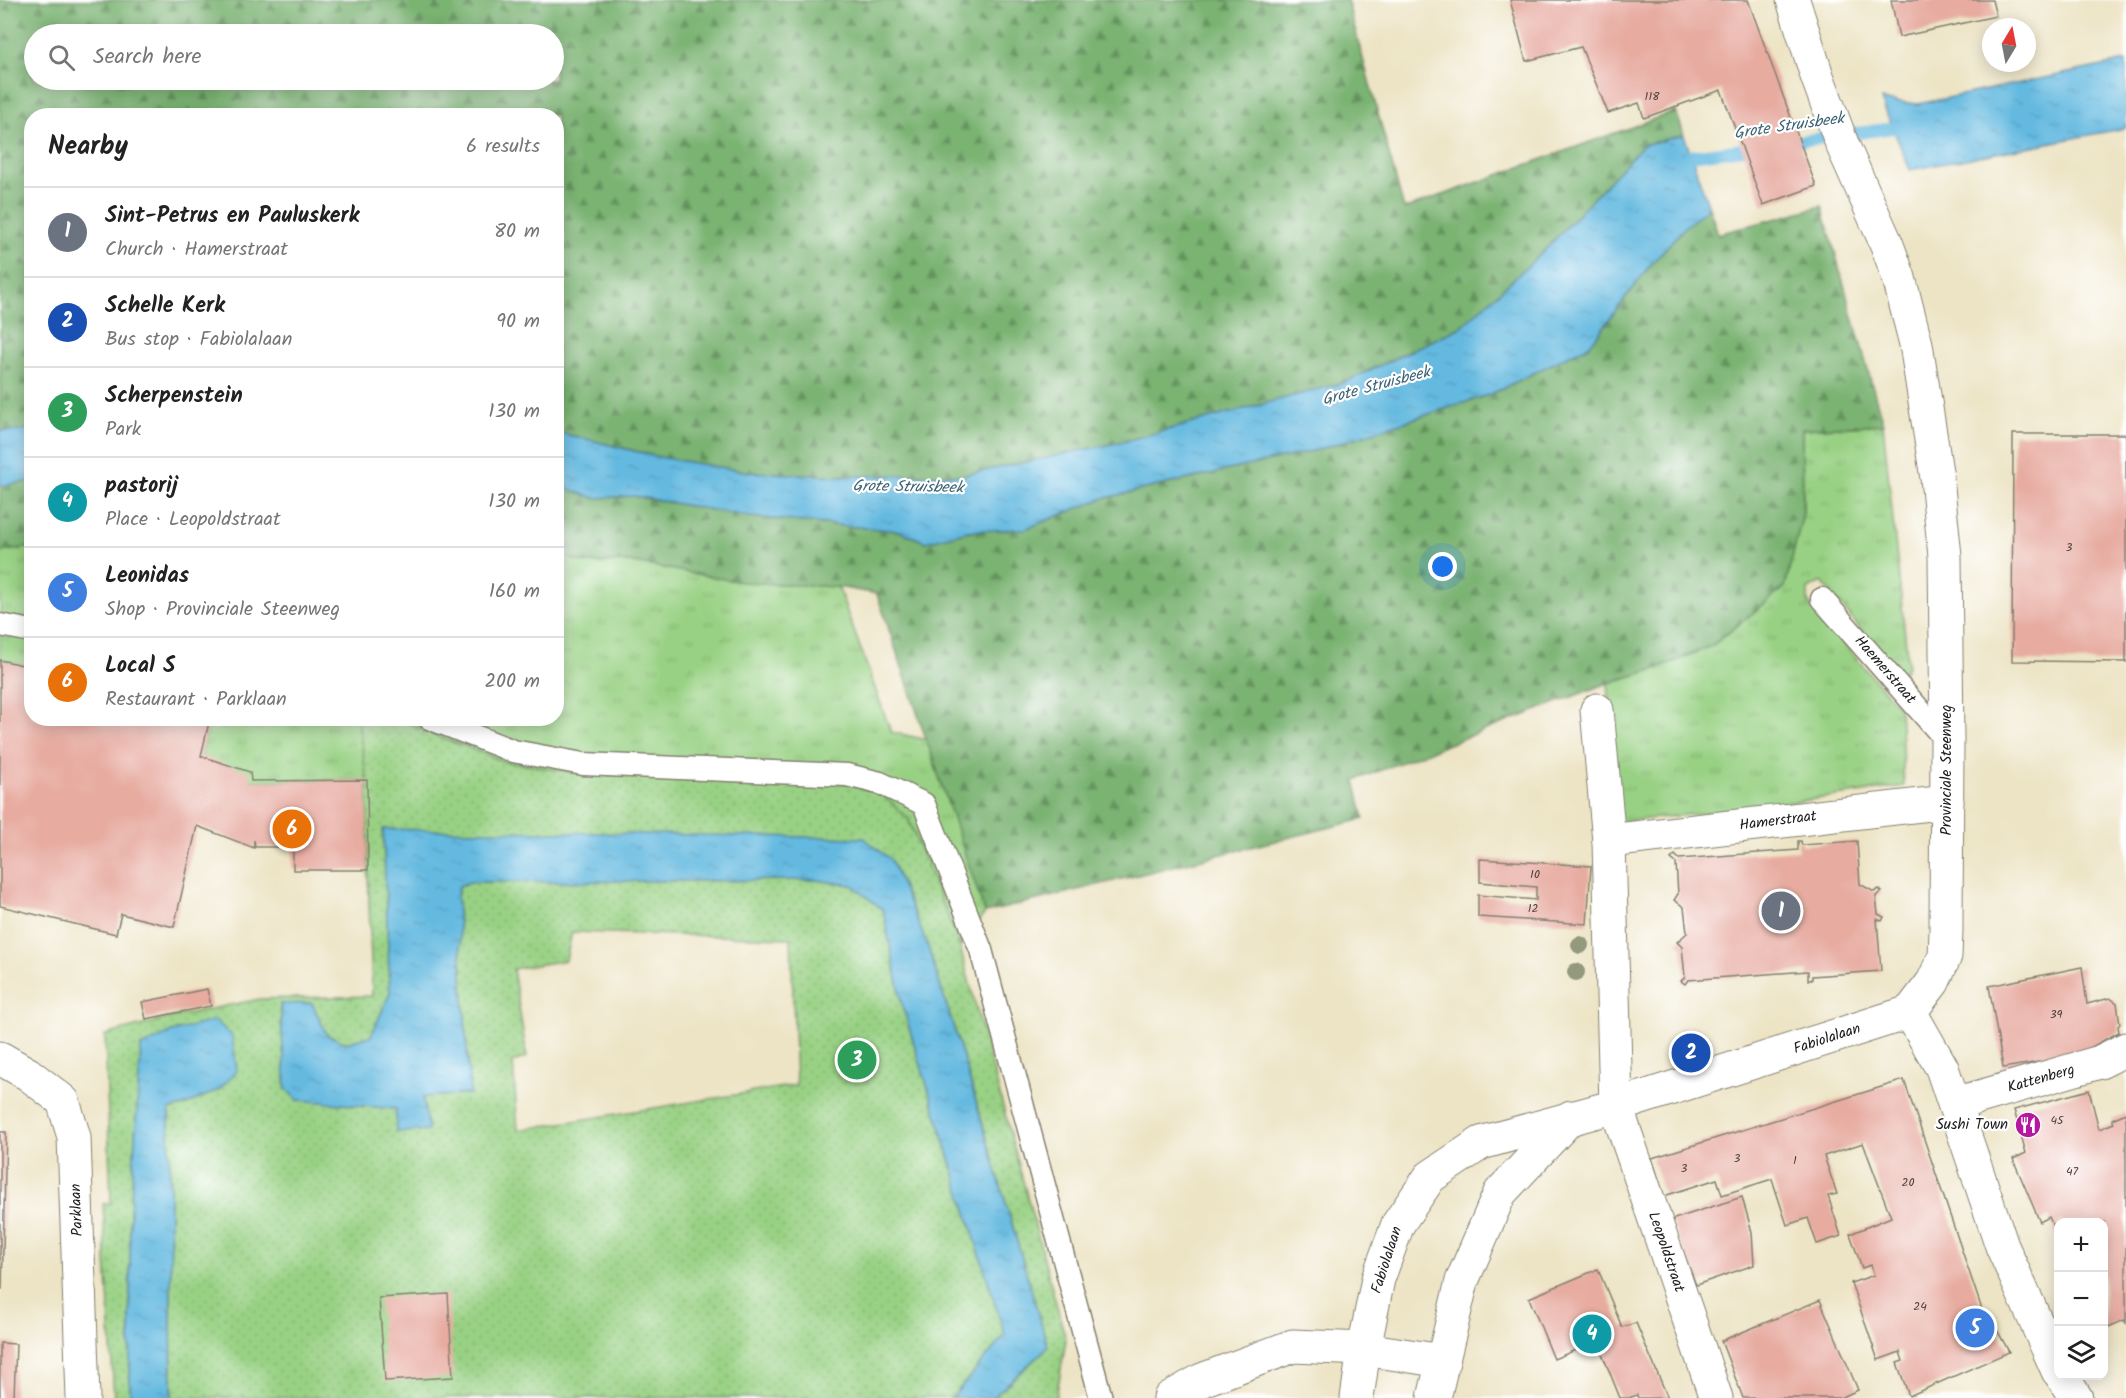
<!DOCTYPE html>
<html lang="en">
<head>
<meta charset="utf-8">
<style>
  :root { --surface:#fff; --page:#f6f6f6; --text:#222; --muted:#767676; --line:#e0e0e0; --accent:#ea580c }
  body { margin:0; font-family:Kalam,sans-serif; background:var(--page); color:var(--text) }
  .controls { position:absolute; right:18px; bottom:18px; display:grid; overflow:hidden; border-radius:12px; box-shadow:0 3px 15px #0003 }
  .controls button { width:54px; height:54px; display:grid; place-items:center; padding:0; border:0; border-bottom:2px solid var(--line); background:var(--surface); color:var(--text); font:30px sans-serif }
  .compass { position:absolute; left:1982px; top:18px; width:54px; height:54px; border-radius:50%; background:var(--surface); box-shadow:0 3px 15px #0003; rotate:10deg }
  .you { position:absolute; left:1443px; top:567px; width:21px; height:21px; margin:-15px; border:4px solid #fff; border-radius:50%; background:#1a73e8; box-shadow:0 0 0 9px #1a73e833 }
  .badge { display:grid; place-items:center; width:39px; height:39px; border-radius:50%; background:var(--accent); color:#fff; font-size:20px; font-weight:700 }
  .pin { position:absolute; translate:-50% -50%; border:3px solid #fff; box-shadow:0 2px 6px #0006 }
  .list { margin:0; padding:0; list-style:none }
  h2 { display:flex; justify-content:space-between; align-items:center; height:78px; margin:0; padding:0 24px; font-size:26px }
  h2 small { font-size:20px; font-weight:400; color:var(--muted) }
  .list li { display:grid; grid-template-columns:39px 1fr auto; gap:18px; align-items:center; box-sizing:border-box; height:90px; padding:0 24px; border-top:2px solid var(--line) }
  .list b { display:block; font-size:22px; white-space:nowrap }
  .list p { margin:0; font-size:20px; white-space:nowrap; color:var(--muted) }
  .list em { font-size:20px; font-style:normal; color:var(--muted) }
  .icon { flex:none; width:33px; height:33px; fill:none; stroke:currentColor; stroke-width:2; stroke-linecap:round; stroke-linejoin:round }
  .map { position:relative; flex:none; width:2126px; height:1398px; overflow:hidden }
  .search { position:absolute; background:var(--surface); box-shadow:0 3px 15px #0003; left:24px; top:24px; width:540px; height:66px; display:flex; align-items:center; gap:15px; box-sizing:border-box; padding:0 21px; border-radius:33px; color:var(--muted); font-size:22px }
  .panel { position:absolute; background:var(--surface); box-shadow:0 3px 15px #0003; left:24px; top:108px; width:540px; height:618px; border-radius:24px }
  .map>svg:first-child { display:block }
  .grass { fill:url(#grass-tufts); stroke:#5a7650; stroke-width:1.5 }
  .forest { fill:url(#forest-firs); stroke:#4b6847; stroke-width:1.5; fill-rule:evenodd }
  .park { fill:url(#park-dots); stroke:#5a7650; stroke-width:1.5; fill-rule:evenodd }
  .water { fill:url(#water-ripples); stroke:#406a7e; stroke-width:1.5 }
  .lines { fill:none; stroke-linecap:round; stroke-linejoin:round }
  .stream { stroke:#63b9e0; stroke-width:12 }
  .building { fill:#e7aba0 }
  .lane-casing { stroke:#848070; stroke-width:25 }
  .street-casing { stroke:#848070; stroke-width:35 }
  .secondary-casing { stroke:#848070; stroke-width:35 }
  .lane { stroke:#fff; stroke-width:22 }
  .street { stroke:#fff; stroke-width:33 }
  .secondary { stroke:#fff; stroke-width:33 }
  .tree { fill:#92997c }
  .labels { text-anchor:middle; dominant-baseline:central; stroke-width:4.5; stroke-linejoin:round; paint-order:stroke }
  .number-label { font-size:12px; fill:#4f403d }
  .street-label { font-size:15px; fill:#1c1c1c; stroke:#fff }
  .poi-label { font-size:15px; fill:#1c1c1c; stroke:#fff; text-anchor:end }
  .water-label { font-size:16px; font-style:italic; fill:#3c6374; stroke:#fff }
</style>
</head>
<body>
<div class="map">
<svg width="2126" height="1398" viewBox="0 0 2126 1398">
  <defs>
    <pattern id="grass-tufts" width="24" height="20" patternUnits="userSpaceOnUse" patternTransform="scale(1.5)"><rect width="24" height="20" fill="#99d184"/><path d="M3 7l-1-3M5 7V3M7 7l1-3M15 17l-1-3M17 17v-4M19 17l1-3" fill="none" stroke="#83b371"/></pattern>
    <pattern id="forest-firs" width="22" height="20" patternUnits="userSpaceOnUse" patternTransform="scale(1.5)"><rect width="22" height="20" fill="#7ab372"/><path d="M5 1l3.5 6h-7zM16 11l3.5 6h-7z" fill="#63915d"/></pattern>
    <pattern id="park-dots" width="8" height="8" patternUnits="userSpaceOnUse" patternTransform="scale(1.5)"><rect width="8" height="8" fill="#99d184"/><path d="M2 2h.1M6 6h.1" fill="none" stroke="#83b371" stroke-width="1.8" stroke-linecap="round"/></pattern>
    <pattern id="water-ripples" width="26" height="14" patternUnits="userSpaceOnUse" patternTransform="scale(1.5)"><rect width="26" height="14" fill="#63b9e0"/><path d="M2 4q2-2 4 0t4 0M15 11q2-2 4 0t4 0" fill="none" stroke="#559ec0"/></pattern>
  </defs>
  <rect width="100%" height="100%" fill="#fff"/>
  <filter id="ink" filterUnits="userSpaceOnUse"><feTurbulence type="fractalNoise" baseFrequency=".0167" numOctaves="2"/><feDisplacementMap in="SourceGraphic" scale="12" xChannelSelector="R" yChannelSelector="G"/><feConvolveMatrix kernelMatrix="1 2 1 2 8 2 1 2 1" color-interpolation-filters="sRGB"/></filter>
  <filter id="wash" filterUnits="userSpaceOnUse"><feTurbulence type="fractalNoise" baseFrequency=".008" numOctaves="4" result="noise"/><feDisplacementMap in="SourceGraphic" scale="24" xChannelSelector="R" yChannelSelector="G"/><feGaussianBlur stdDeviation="1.35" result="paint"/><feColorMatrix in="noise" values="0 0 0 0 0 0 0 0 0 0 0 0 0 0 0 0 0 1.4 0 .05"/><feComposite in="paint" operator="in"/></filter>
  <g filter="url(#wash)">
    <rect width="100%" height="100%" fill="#ede4c5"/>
    <g class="grass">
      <polygon points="1883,424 1908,665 1900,678 1822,582 1808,589 1808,602 1900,709 1904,786 1754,808 1619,822 1608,683 1659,668 1713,645 1785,587 1803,513 1802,429"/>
      <polygon points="31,547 31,667 0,660 0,552"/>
      <polygon points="557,554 585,563 629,562 742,582 838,587 891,732 928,740 985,913 960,947 908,819 506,762 447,740 399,719 556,718"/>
      <polygon points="210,719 363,719 358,720 367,780 251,781 201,756"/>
    </g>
    <g class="forest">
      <path d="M0,0H1347L1404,209L1676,111L1684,135L1643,145L1543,252L1461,327L1345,382L1126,441L964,475L838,476L748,472L659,457L557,432L556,116H32L31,428L20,431H0ZM34,34H554V80H34Z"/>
      <polygon points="1822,206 1883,424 1802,429 1803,513 1785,587 1713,645 1659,668 1608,683 1355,780 1364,819 985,913 877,594 838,587 742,582 629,562 585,563 557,554 557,485 594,498 634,496 751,517 899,531 926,542 968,531 1025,529 1101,499 1317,450 1491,394 1590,345 1651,264 1685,227 1709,207 1718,234"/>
      <polygon points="31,481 31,547 0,552 0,486"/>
    </g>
    <path class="park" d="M363,718L399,719L447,740L506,762L587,774L848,783L884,796L908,819L960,947L1066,1340L1056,1398H992L1048,1347L963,1057L927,944L891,860L383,829L390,993L371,1036L346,1043L327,1035L311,1003L280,1004L286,1089L349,1104L396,1109L397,1132L423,1097L470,1094L457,897L459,886L470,882L817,880L852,885L883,910L903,1008L1005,1335L952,1398H172L169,1110L186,1105L141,1047L130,1215V1398H114L103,1204L111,1203L105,1035L181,1015L260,999L372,996L368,870L367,780L358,720ZM572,932L791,938L796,1085L518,1130L513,1062L527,1057L513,969L566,960Z"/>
    <g class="water">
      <polygon points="2126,61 2126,128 1910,170 1881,100 1918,104"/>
      <polygon points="1684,135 1709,207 1685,227 1651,264 1590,345 1491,394 1317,450 1101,499 1025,529 968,531 926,542 899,531 751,517 634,496 594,498 557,485 557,432 659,457 748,472 838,476 964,475 1126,441 1345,382 1461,327 1543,252 1643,145"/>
      <polygon points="31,428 31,481 0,486 0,431 20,431"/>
      <polygon points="383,829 864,838 891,860 927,944 963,1057 1048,1347 992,1398 952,1398 1005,1335 903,1008 883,910 852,885 817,880 470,882 459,886 457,897 470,1094 423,1097 428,1131 396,1132 396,1109 298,1100 286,1089 280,1004 312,1003 327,1035 346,1043 371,1036 390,993"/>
      <polygon points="215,1020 232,1036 237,1071 219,1090 186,1105 169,1110 172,1398 130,1398 130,1215 141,1047 172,1032"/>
    </g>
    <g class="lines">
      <g class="stream">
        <polyline points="1786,143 1908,126"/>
        <polyline points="1679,166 1691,156 1756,147"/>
      </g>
    </g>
    <g id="blocks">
      <g class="building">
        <polygon points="1510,0 1748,0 1816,186 1763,205 1721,90 1644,118 1639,103 1608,113 1581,47 1526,61"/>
        <polygon points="1891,0 1992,0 1996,16 1899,37"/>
        <polygon points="2013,434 2126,434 2126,662 2012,661"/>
        <polygon points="0,660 32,667 32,718 210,718 201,756 250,772 251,781 367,780 368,870 293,870 293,847 255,847 254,840 254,848 197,826 174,927 121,914 116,934 0,906"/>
        <polygon points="1798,841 1801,841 1802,845 1857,841 1860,884 1874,892 1879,889 1882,892 1876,896 1878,914 1884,917 1882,921 1877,919 1881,971 1812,976 1812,980 1808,980 1808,971 1688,980 1685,984 1681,981 1685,977 1682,947 1677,942 1687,933 1684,907 1674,900 1678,894 1676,863 1671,859 1675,855 1679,859 1798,850"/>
        <polygon points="1480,859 1591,866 1587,924 1478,917 1478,895 1536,900 1536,887 1480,882"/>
        <polygon points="2082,967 2087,1004 2110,998 2117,1003 2120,1024 2118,1026 2119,1032 2075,1056 2003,1068 1989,986"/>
        <polygon points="207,989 211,1006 146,1019 142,1002"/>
        <polygon points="1904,1080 1989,1330 1996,1328 2009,1352 1909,1396 1897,1363 1903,1361 1900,1352 1878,1360 1851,1283 1874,1275 1871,1265 1862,1268 1850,1234 1891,1217 1863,1143 1824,1156 1837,1194 1828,1196 1841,1236 1817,1244 1808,1218 1787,1225 1772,1179 1722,1195 1717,1179 1664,1196 1652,1158"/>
        <polygon points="2089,1090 2099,1129 2114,1123 2112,1119 2126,1113 2126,1323 2124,1320 2104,1329 2104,1222 2058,1222 2058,1238 2049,1217 2040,1222 2039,1220 2013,1159 2026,1153 2014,1110"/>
        <polygon points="0,1132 6,1132 2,1289 0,1289"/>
        <polygon points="1742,1197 1752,1232 1754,1265 1696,1285 1671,1220"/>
        <polygon points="1598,1269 1622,1327 1636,1323 1668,1398 1638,1398 1637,1395 1629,1398 1620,1398 1597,1341 1554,1359 1529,1298"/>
        <polygon points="448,1294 453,1377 385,1381 379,1298"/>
        <polygon points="1820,1300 1858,1390 1840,1398 1743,1398 1721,1341"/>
        <polygon points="0,1343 16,1344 14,1398 0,1398"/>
      </g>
    </g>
  </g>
  <g filter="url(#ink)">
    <use href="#blocks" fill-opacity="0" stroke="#848070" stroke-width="1.5"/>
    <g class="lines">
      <g class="lane-casing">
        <g id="lane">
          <polyline points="1822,599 1947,741"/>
          <polyline points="0,625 32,631"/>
          <polyline points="429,718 513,751 583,764 847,775 880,783 924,804 981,950 1101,1398"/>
        </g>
      </g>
      <g class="street-casing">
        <g id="street">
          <polyline points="1597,710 1609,841 1616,1106 1716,1398"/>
          <polyline points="1609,841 1947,802"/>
          <polyline points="0,1058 28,1074 63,1101 74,1137 83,1398"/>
          <polyline points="1955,1104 2100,1062 2126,1049"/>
          <polyline points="1170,1398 1202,1380 1293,1346 1364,1349 1443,1361"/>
        </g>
      </g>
      <g class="secondary-casing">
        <g id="secondary">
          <polyline points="1793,0 1817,76 1842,144 1887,245 1899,278 1916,344 1937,478 1945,556 1947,741 1946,931 1945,956 1933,982 1910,1012"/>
          <polyline points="1910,1012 1942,1068 2002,1246 2058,1371"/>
          <polyline points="2062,1376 2076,1398"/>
          <polyline points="1357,1398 1364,1349 1378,1279 1398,1224 1430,1177 1481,1143 1616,1106 1910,1012"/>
          <polyline points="1434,1398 1462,1281 1500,1193 1571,1117"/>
        </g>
      </g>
      <use href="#lane" class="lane"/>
      <use href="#street" class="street"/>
      <use href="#secondary" class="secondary"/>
    </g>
    <g class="tree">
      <circle cx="1580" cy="945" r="9"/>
      <circle cx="1576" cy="972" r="9"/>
    </g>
  </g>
  <defs>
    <g id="restaurant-disc" transform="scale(1.35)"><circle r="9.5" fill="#b5179e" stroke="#fff"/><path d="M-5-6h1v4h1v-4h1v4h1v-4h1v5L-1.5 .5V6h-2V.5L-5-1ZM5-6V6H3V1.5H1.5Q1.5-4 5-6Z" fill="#fff"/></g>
  </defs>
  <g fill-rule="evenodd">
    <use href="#restaurant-disc" x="2028" y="1125"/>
  </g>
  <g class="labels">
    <g class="number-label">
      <text x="1652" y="96">118</text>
      <text x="2069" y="547">3</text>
      <text x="1535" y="874">10</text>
      <text x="1533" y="908">12</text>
      <text x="2056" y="1014">39</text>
      <text x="2057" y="1120">45</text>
      <text x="1737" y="1158">3</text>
      <text x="1795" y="1160">1</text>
      <text x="1684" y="1168">3</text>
      <text x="2072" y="1171">47</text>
      <text x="1908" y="1182">20</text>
      <text x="1920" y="1306">24</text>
    </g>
    <g class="street-label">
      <text transform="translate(1885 670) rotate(49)">Haemerstraat</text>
      <text transform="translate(1947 770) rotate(-90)">Provinciale Steenweg</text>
      <text transform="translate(1778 821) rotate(-7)">Hamerstraat</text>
      <text transform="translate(1827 1039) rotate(-18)">Fabiolalaan</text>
      <text transform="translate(2041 1079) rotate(-16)">Kattenberg</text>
      <text transform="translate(77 1210) rotate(-92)">Parklaan</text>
      <text transform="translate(1666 1252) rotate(71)">Leopoldstraat</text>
      <text transform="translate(1387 1260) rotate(-72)">Fabiolalaan</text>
    </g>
    <g class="poi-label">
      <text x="2008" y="1125">Sushi Town</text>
    </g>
    <g class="water-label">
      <text transform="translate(1789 126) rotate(-8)">Grote Struisbeek</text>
      <text transform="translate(1376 386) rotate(-15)">Grote Struisbeek</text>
      <text transform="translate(908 487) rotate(1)">Grote Struisbeek</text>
    </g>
  </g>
</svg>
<div class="controls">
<button>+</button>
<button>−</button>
<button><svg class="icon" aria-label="layers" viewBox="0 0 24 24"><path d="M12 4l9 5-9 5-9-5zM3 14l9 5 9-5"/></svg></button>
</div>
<svg class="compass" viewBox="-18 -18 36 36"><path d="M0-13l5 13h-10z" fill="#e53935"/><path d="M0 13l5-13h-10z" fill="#767676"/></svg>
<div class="you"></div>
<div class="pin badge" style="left:1781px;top:911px;background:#6b7280">1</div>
<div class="pin badge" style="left:1691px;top:1053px;background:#1a4fb4">2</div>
<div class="pin badge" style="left:857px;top:1060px;background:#2e9e5b">3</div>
<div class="pin badge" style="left:1592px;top:1334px;background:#0f9aa8">4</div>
<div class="pin badge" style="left:1975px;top:1328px;background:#3f7fe0">5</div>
<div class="pin badge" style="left:292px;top:829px;background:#e8710a">6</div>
<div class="search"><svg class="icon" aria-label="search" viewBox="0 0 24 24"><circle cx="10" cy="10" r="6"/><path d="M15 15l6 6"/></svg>Search here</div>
<section class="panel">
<h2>Nearby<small>6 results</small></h2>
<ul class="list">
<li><span class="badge" style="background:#6b7280">1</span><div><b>Sint-Petrus en Pauluskerk</b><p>Church · Hamerstraat</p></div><em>80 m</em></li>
<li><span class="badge" style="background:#1a4fb4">2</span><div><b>Schelle Kerk</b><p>Bus stop · Fabiolalaan</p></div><em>90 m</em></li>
<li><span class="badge" style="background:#2e9e5b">3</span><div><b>Scherpenstein</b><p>Park</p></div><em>130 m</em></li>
<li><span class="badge" style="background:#0f9aa8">4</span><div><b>pastorij</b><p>Place · Leopoldstraat</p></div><em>130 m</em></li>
<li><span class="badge" style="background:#3f7fe0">5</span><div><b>Leonidas</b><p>Shop · Provinciale Steenweg</p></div><em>160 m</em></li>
<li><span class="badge" style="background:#e8710a">6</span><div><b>Local S</b><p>Restaurant · Parklaan</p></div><em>200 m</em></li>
</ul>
</section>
</div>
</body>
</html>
